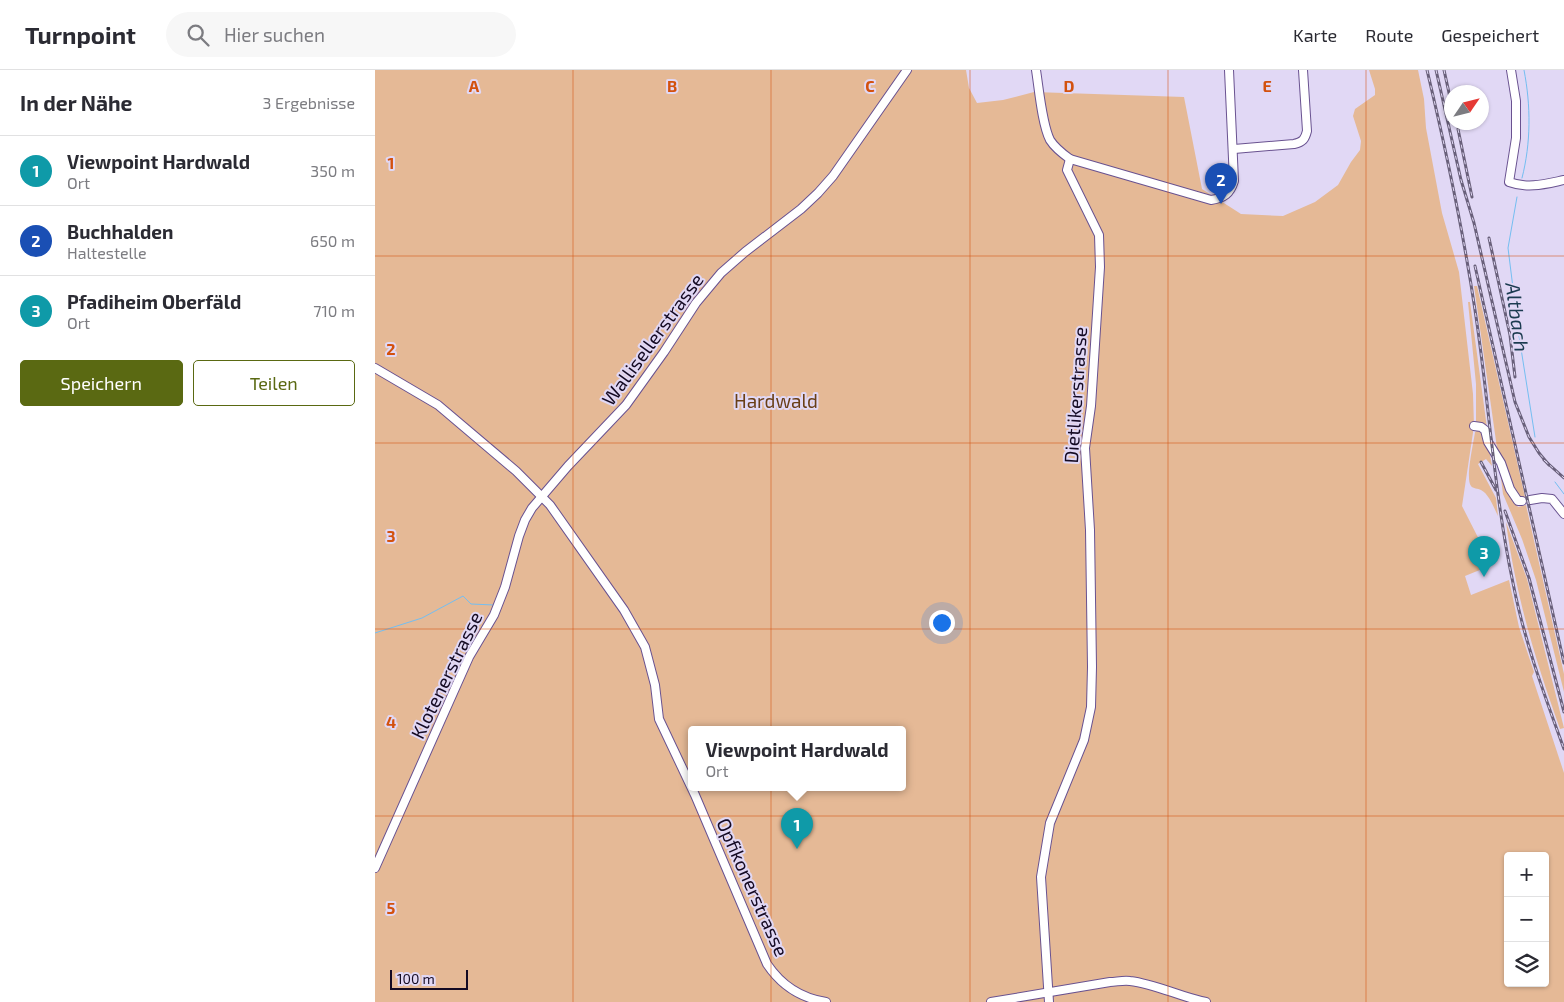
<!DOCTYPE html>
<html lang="de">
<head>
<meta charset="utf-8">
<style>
  :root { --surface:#fff; --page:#f7f7f7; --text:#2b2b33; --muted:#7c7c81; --line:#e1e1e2; --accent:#5a6912 }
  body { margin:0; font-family:"Exo 2",sans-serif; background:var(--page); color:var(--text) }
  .controls { position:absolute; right:15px; bottom:15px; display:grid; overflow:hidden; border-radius:5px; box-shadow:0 1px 4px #0004 }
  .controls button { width:45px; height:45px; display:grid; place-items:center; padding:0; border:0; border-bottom:1px solid var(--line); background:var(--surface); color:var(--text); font:25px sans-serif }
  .compass { position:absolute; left:1069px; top:15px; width:45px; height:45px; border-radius:50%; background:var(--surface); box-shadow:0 1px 4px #0004; rotate:55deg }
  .scale { position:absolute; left:15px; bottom:12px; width:78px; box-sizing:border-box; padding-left:5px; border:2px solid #140a23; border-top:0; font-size:14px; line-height:18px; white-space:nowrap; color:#140a23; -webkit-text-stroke:4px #e1d8f5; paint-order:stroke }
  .you { position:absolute; left:566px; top:552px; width:18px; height:18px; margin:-12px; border:4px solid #fff; border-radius:50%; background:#1a73e8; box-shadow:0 0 0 8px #1a73e833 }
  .badge { display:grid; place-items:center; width:32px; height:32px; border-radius:50%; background:var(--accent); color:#fff; font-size:16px; font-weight:700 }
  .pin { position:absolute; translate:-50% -41px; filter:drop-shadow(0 1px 2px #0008) }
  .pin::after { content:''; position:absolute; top:26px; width:18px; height:15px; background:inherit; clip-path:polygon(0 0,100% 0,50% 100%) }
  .popup { position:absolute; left:313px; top:656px; width:218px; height:65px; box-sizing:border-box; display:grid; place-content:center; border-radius:5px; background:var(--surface); filter:drop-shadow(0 1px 4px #0005); font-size:16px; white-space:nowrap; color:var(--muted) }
  .popup b { font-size:19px; color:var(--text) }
  .popup::after { content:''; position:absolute; left:50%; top:100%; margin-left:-10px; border:10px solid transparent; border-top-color:var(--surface) }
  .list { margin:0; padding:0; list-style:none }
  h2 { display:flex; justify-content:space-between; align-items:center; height:65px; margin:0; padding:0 20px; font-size:21px }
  h2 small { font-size:16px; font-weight:400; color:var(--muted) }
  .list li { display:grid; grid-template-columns:32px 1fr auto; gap:15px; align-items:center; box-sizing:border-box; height:70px; padding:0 20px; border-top:1px solid var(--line) }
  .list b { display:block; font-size:19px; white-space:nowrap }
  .list p { margin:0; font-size:16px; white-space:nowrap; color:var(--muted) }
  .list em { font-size:16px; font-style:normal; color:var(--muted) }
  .actions { display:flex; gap:10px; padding:15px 20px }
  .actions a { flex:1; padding:11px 0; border:1px solid var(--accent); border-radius:5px; text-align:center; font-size:18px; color:var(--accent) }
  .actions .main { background:var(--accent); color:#fff }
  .icon { flex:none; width:28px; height:28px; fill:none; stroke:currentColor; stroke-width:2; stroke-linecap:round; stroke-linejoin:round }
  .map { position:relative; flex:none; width:1189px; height:932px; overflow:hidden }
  header { display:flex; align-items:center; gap:30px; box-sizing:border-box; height:70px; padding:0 25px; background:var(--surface); border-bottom:1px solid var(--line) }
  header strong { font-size:24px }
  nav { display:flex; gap:28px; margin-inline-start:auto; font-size:18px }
  .search { width:350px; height:45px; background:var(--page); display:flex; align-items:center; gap:12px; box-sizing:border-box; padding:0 18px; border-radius:28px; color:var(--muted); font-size:19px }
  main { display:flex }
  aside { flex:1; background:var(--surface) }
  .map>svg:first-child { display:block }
  .green { fill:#e5b996; fill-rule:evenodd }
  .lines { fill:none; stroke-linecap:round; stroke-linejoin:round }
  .stream { stroke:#74bef1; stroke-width:1 }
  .minor-casing { stroke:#695290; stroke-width:10 }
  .minor { stroke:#fff; stroke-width:8 }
  .rail-casing { stroke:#69607a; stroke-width:3 }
  .rail { stroke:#e1d8f5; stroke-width:1; stroke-dasharray:4; stroke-linecap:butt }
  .grid { fill:none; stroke:#d3510e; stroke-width:1; stroke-opacity:0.55 }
  .labels { text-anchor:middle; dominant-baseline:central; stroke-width:4; stroke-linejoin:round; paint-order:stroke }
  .street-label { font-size:19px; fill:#140a23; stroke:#e1d8f5 }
  .park-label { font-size:19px; fill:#693e16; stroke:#e1d8f5 }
  .water-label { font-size:20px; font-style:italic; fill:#1b3b50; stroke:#e1d8f5 }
  .grid-label { font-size:16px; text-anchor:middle; font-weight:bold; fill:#d3510e; stroke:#e1d8f5; stroke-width:4; stroke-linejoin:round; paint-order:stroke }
</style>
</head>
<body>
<header>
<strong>Turnpoint</strong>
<div class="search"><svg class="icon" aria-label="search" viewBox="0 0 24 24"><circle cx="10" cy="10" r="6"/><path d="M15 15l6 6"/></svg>Hier suchen</div>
<nav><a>Karte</a><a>Route</a><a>Gespeichert</a></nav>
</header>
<main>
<aside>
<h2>In der Nähe<small>3 Ergebnisse</small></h2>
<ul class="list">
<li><span class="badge" style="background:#0f9aa8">1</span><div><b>Viewpoint Hardwald</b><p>Ort</p></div><em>350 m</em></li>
<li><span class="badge" style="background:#1a4fb4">2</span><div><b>Buchhalden</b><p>Haltestelle</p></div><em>650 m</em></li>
<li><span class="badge" style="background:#0f9aa8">3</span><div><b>Pfadiheim Oberfäld</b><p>Ort</p></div><em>710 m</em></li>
</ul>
<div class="actions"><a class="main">Speichern</a><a>Teilen</a></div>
</aside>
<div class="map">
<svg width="1189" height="932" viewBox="0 0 1189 932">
  <rect width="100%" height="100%" fill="#e1d8f5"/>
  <g class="green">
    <path d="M0,0H591L594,18L602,33L628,30L659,22L809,27L827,119L866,144L908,146L940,132L963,115L976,92L985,80L986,71L978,46L980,39L1000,25V19L994,0H1043L1049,29L1051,58L1067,143L1084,202L1098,324L1099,356L1087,436L1117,495L1090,506L1096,525L1134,510L1144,557L1159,602L1157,606L1189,703V932H0ZM317,660H527V718H317ZM1133,786H1170V913H1133Z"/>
    <polygon points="1099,216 1102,216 1150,427 1147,429 1138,421 1123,385"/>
    <polygon points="1093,232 1095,232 1112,358 1101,352 1101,314"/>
    <path d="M1105,359L1114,379L1117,396L1111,389L1103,394L1121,428L1123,446C1119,438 1114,424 1106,420C1103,418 1098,419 1096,416C1090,409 1099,371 1100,362Z"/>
    <polygon points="1124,393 1133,420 1143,437 1151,435 1189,604 1189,622 1161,510 1147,469 1128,424"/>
    <path d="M1131,452L1152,509L1189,658L1185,659C1160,589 1141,527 1131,452Z"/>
  </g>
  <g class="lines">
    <g class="stream">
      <path d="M1147,108C1156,73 1156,36 1149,0"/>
      <polyline points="1142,127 1133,178 1144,266 1160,367"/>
      <polyline points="1180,412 1189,424"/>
      <polyline points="0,563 47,548 88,526 96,534 119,535"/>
    </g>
    <g class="minor-casing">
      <g id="minor">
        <path d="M661,0C664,19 667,54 675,70C680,78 688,84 695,89L836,130C849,128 855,124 859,111L854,0"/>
        <path d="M1136,0L1141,31V68L1134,112C1153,119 1170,114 1189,110"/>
        <path d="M859,79L919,74C928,72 930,69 932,61L928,0"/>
        <path d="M0,298L63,335L141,401L175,435L249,540L270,577L280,615L284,649L320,725L392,894C406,915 425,928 451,932"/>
        <polyline points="1099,356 1106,357 1110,360 1113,372 1126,393 1135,419 1143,431 1147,431"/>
        <polyline points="1155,430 1167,428 1177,429 1189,444"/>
        <polyline points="0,798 94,587 119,545 130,517 144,466 150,450 157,438 193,396 251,335 289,282 321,233 346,203 370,182 426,139 443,123 458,106 532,0"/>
        <path d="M616,932L735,912C741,912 748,910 755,911C781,914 805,927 831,932"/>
        <polyline points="674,932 666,807 675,753 709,670 716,637 717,597 715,460 710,378 716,336 725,197 724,165 692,100 695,89"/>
      </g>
    </g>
    <use href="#minor" class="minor"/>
    <g class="rail-casing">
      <g id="rail">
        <path d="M1052,0C1071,80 1088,160 1100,240C1114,331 1119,424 1138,513C1149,570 1169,624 1189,679"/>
        <polyline points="1061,0 1086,110 1099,153 1140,332 1154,367 1164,383 1174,395"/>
        <polyline points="1069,0 1076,32"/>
        <polyline points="1083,59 1097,127"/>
        <polyline points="1114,168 1135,265 1140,307"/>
        <polyline points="1100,196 1189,593"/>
        <polyline points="1169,390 1189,408"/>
        <polyline points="1106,392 1121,420"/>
        <polyline points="1130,441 1154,508 1189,642"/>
      </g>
    </g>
    <use href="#rail" class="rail"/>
  </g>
  <path class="grid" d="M198,0V932M396,0V932M595,0V932M793,0V932M991,0V932M0,186H1189M0,373H1189M0,559H1189M0,746H1189"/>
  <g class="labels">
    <g class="street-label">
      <text transform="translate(277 269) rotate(-54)">Wallisellerstrasse</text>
      <text transform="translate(700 325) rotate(-86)">Dietlikerstrasse</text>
      <text transform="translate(71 605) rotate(-64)">Klotenerstrasse</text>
      <text transform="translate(378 817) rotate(66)">Opfikonerstrasse</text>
    </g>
    <g class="park-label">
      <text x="401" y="330">Hardwald</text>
    </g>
    <g class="water-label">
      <text transform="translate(1143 247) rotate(82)">Altbach</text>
    </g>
  </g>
  <g class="grid-label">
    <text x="99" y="22">A</text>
    <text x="297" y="22">B</text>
    <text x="495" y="22">C</text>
    <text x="694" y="22">D</text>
    <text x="892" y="22">E</text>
    <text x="16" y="99">1</text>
    <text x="16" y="285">2</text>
    <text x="16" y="472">3</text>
    <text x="16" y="658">4</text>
    <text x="16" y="844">5</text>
  </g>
</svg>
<div class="controls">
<button>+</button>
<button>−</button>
<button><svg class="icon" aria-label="layers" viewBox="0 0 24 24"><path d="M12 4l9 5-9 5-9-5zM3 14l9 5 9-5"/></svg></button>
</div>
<svg class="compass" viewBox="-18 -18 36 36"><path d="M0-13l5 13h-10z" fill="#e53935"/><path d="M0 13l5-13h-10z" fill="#7c7c81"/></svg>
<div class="scale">100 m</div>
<div class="you"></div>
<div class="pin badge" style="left:422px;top:779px;background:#0f9aa8">1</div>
<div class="popup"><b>Viewpoint Hardwald</b>Ort</div>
<div class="pin badge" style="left:846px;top:134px;background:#1a4fb4">2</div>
<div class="pin badge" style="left:1109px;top:507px;background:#0f9aa8">3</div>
</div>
</main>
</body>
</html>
